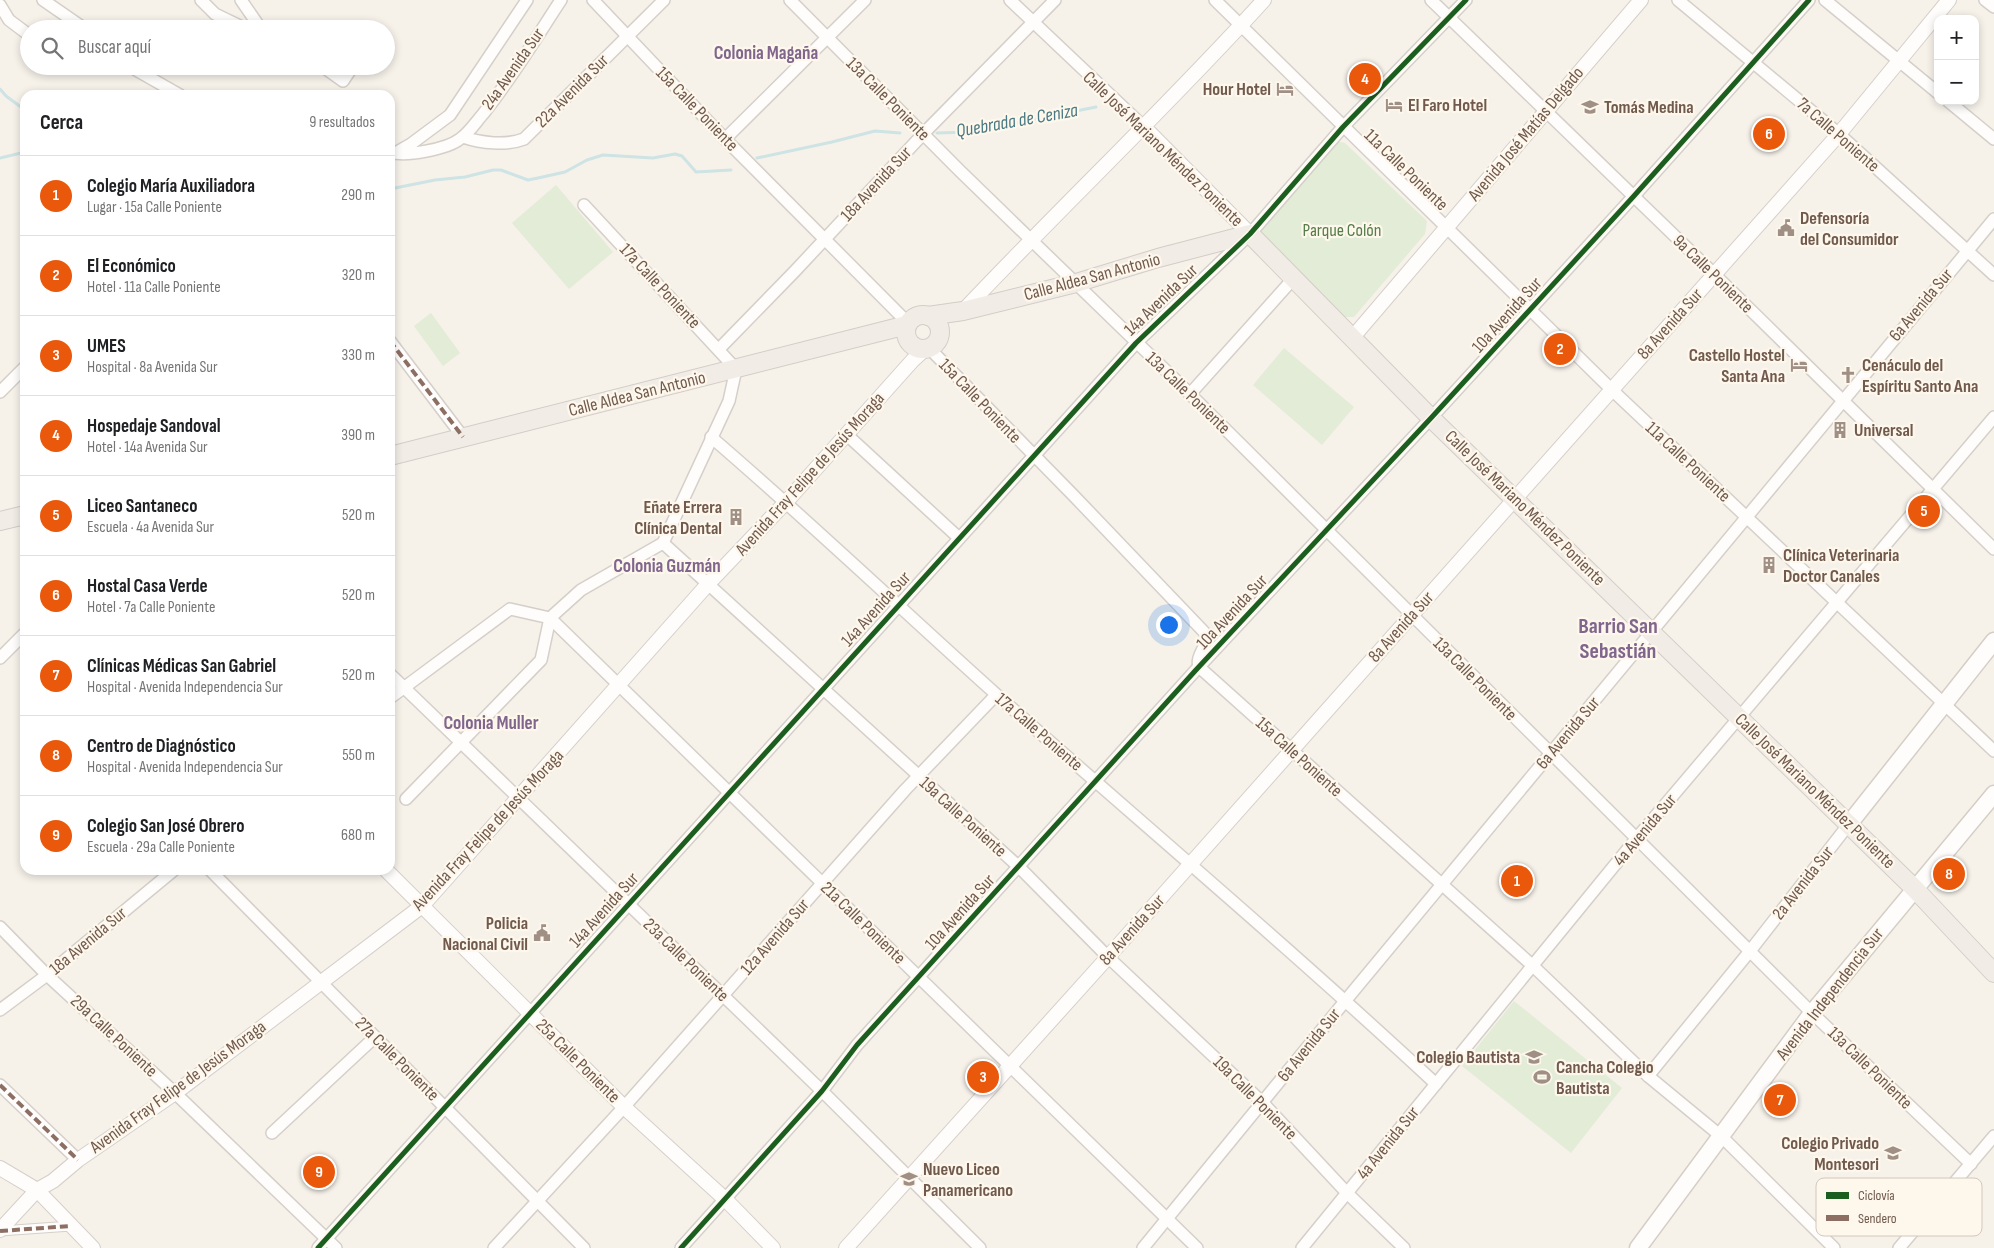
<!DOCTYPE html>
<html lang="es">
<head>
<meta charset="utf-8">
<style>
  :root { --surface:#fff; --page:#f2f2f2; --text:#202124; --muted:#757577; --line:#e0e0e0; --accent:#ea580c }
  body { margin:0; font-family:"Sofia Sans Condensed",sans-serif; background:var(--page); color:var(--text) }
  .controls { position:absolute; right:15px; top:15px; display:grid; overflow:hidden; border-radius:10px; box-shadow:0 2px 8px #0003 }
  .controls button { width:45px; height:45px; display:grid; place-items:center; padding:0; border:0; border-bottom:1px solid var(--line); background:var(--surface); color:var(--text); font:25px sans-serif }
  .you { position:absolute; left:1168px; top:624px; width:18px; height:18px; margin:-12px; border:4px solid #fff; border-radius:50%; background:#1a73e8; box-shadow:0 0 0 8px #1a73e833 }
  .badge { display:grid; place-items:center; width:32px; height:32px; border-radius:50%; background:var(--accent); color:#fff; font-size:16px; font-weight:700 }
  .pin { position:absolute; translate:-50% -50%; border:2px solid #fff; box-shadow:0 1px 5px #0006 }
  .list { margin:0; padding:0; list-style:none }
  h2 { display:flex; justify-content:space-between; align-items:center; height:65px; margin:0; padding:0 20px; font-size:21px }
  h2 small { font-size:16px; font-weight:400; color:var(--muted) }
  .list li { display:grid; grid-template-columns:32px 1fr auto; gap:15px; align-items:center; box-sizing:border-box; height:80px; padding:0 20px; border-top:1px solid var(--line) }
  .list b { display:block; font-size:19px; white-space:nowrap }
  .list p { margin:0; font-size:16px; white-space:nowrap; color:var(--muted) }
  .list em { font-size:16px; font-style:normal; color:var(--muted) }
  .icon { flex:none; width:28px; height:28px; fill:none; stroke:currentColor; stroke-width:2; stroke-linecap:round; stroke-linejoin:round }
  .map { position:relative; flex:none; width:1994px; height:1248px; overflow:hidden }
  .search { position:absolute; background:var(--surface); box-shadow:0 2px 8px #0003; left:20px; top:20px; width:375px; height:55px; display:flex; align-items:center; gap:12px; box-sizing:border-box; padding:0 18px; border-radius:28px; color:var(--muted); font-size:19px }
  .panel { position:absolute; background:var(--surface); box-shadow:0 2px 8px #0003; left:20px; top:90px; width:375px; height:785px; border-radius:15px }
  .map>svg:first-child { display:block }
  .green { fill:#e2ecd6 }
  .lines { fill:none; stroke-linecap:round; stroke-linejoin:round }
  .stream { stroke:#cde3e4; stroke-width:3 }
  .pedestrian-casing { stroke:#d5cfc9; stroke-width:11 }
  .minor-casing { stroke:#d5cfc9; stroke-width:14 }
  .tertiary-casing { stroke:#d5cfc9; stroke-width:16 }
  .secondary-casing { stroke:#d5cec6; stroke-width:19 }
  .primary-casing { stroke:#d4ccc7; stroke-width:20 }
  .pedestrian { stroke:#fefdfc; stroke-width:9 }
  .minor { stroke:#fefdfc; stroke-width:11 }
  .tertiary { stroke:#fefdfc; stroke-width:14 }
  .secondary { stroke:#fefdfc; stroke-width:16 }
  .primary { stroke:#f1ede6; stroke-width:18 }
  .quiet { stroke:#8d6e63; stroke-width:4; stroke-dasharray:8 4; stroke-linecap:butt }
  .cycleway-casing { stroke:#fdf7ec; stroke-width:8 }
  .cycleway { stroke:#1b5e20; stroke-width:5 }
  .labels { text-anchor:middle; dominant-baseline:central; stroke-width:4.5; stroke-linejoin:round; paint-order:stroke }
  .street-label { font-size:18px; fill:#715a4d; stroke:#fdf7ec }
  .poi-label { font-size:18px; font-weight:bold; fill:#715a4d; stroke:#fdf7ec; text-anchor:start }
  .park-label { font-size:18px; fill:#567c49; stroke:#fdf7ec }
  .neighbourhood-label { font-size:19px; font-weight:bold; fill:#80658d; stroke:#fdf7ec }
  .water-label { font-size:19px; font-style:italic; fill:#487883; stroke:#fdf7ec }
  .district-label { font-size:22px; font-weight:bold; fill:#80658d; stroke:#fdf7ec }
  .key { fill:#fdf7ec; stroke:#d3c8bc; stroke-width:1 }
  .key-label { font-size:14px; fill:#715a4d }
</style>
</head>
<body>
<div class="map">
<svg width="1994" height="1248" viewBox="0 0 1994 1248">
  <rect width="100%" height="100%" fill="#f6f2ea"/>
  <g class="green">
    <polygon points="1336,141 1345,143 1427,221 1425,234 1354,317 1337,317 1256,236 1257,225"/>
    <polygon points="556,185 613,252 569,289 512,223"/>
    <polygon points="431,313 460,353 443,366 414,326"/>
    <polygon points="1284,348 1354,407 1322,445 1253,385"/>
    <polygon points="1514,1001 1622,1088 1571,1153 1462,1066"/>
  </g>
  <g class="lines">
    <g class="stream">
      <polyline points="0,89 6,96 25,110"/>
      <polyline points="937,133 971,132 1096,107"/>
      <polyline points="0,158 25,152"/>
      <polyline points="757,158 832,142 875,131 900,133"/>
      <polyline points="390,189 435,180 465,177 493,170 501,170 528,180 538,178 565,172 587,160 603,155 653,158 675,154 682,156 696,172 731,170"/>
    </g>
    <g class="pedestrian-casing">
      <polyline id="pedestrian" points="0,1231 71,1226"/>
    </g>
    <g class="minor-casing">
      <g id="minor">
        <polyline points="43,0 85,29"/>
        <polyline points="201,0 215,14 246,29"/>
        <polyline points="241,0 261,29"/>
        <polyline points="593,0 725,139 908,323"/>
        <polyline points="790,0 960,171 1190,394 1812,1013 1971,1164"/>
        <polyline points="1010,0 1143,126"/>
        <polyline points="1215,0 1611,389 1994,751"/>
        <polyline points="1431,0 1714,274 1994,549"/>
        <polyline points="1678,0 1839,134 1994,275"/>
        <polyline points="1825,0 1938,93"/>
        <polyline points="1985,0 1994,7"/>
        <polyline points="0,5 9,20 29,35"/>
        <polyline points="129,66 180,95"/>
        <polyline points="322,66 343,81 353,66"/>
        <polyline points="1948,101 1994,139"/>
        <path d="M463,137C481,143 506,146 524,139L664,0"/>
        <polyline points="725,139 865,0"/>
        <path d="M390,152C406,157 447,149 460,139C469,133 476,122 483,114C512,78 536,38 561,0"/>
        <polyline points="397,152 411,144 450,115 527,0"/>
        <polyline points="390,341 463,437"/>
        <path d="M929,348L1074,496L1206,634C1209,646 1195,655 1199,667L1533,966L1648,1076L1722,1137L1834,1248"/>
        <polyline points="719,349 795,271 924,133 1055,0"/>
        <polyline points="0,392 25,367"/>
        <polyline points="1190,394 1293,279"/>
        <polyline points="846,434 959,538"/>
        <path d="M711,437C809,521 902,610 998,696C1144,825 1293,951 1436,1084"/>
        <polyline points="663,543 1019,867 1108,957 1263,1103 1347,1193 1404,1248"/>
        <polyline points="550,618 1197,1248"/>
        <polyline points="550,618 581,590 663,543 729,401 736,369 584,205"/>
        <polyline points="0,658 25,633"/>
        <polyline points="390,674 822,1091 980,1248"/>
        <polyline points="390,698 510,609 550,618"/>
        <polyline points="406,799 541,660 550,618"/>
        <polyline points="210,870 584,1248"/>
        <polyline points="0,927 47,975 175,1093 336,1248"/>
        <polyline points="0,1010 47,975 174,870"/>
        <polyline points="1648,1076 1750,951 1849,824"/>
        <polyline points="0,1085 78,1160"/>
        <polyline points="272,1133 375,1037"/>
        <polyline points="318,1248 1136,343 1250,234 1343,127 1466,0"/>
        <polyline points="494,1248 624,1107 905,790 996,695"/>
        <polyline points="681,1248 822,1091 857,1045 1195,671 1431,418 1633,197 1809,0"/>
        <polyline points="1143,1248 1346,1000 1994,219"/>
        <polyline points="1302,1248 1636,839 1994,417"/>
        <polyline points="1899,1248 1994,1136"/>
      </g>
    </g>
    <g class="tertiary-casing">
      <g id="tertiary">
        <polyline points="1143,126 1250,234"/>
        <path d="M963,311C1062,206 1167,107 1264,0"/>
        <polyline points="1353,337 1641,0"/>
        <polyline points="386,870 624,1107 726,1200 773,1248"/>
        <polyline points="0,1168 37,1190 93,1248"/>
        <polyline points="0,1230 37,1190 53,1181 78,1160 175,1093 422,906 708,584 786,502 913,360 925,349"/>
        <polyline points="846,1248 1108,957 1839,134 1949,0"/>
      </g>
    </g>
    <g class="secondary-casing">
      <g id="secondary">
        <polyline points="1849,824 1994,641"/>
        <polyline points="1638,1248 1812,1013 1994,794"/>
      </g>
    </g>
    <g class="primary-casing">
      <g id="primary">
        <circle cx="923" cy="332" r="17"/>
        <polyline points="928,316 963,311 1076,283 1158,258 1250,234 1431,418 1914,888 1994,973"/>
        <polyline points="390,456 907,325"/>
        <polyline points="0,521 25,515"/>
      </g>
    </g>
    <use href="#pedestrian" class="pedestrian"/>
    <use href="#minor" class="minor"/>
    <use href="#tertiary" class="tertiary"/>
    <use href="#secondary" class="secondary"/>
    <use href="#primary" class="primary"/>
    <g class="quiet">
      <polyline points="390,341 463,437"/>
      <polyline points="0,1085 78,1160"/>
      <polyline points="0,1231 71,1226"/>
    </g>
    <g class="cycleway-casing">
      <g id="cycleway">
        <polyline points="318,1248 1136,343 1250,234 1343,127 1466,0"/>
        <polyline points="681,1248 822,1091 857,1045 1195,671 1431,418 1633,197 1809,0"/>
      </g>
    </g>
    <use href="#cycleway" class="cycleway"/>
  </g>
  <defs>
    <g id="hotel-bare" transform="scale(1.35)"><path d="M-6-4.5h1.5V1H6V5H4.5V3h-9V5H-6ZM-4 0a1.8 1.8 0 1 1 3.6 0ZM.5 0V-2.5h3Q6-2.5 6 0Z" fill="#a08f84" stroke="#fdf7ec" stroke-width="2.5" paint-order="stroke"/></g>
    <g id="school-bare" transform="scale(1.35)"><path d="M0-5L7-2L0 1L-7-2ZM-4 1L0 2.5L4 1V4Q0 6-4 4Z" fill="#a08f84" stroke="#fdf7ec" stroke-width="2.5" paint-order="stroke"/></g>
    <g id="civic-bare" transform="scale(1.35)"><path d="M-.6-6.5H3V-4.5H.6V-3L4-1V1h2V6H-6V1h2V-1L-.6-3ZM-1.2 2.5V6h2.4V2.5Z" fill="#a08f84" stroke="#fdf7ec" stroke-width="2.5" paint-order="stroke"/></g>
    <g id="church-bare" transform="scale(1.35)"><path d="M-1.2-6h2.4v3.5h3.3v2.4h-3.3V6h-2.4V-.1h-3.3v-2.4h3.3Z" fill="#a08f84" stroke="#fdf7ec" stroke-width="2.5" paint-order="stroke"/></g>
    <g id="building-bare" transform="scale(1.35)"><path d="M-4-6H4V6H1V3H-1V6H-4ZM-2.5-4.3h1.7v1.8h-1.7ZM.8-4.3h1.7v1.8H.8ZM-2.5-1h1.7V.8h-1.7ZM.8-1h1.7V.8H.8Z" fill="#a08f84" stroke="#fdf7ec" stroke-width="2.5" paint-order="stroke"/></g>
    <g id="stadium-bare" transform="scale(1.35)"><path d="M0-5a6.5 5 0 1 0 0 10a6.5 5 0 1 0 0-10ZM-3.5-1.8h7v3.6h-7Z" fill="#a08f84" stroke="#fdf7ec" stroke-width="2.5" paint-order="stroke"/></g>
  </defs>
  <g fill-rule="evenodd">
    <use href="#hotel-bare" x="1285" y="89"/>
    <use href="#hotel-bare" x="1394" y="105"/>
    <use href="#school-bare" x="1590" y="107"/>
    <use href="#civic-bare" x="1786" y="228"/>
    <use href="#hotel-bare" x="1799" y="365"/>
    <use href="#church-bare" x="1848" y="375"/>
    <use href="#building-bare" x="1840" y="430"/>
    <use href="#building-bare" x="736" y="517"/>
    <use href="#building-bare" x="1769" y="565"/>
    <use href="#civic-bare" x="542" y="933"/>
    <use href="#school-bare" x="1534" y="1057"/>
    <use href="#stadium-bare" x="1542" y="1077"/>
    <use href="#school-bare" x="1893" y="1153"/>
    <use href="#school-bare" x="909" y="1179"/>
  </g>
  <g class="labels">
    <g class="street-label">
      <text transform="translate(513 69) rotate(-55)">24a Avenida Sur</text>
      <text transform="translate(572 91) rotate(-45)">22a Avenida Sur</text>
      <text transform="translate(888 99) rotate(45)">13a Calle Poniente</text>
      <text transform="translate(697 109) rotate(46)">15a Calle Poniente</text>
      <text transform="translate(1526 134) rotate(-50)">Avenida José Matías Delgado</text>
      <text transform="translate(1838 135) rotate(41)">7a Calle Poniente</text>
      <text transform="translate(1163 149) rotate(44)">Calle José Mariano Méndez Poniente</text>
      <text transform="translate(1406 170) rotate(44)">11a Calle Poniente</text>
      <text transform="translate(876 184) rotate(-47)">18a Avenida Sur</text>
      <text transform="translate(1713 274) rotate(44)">9a Calle Poniente</text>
      <text transform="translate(1092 277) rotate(-15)">Calle Aldea San Antonio</text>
      <text transform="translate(660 286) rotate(47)">17a Calle Poniente</text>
      <text transform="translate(1161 300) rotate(-44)">14a Avenida Sur</text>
      <text transform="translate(1921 305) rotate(-50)">6a Avenida Sur</text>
      <text transform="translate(1507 315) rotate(-48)">10a Avenida Sur</text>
      <text transform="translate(1670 324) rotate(-48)">8a Avenida Sur</text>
      <text transform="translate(1188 393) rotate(44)">13a Calle Poniente</text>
      <text transform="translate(637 394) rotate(-14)">Calle Aldea San Antonio</text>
      <text transform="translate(980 401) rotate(46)">15a Calle Poniente</text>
      <text transform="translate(1688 462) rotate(43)">11a Calle Poniente</text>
      <text transform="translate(810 474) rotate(-48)">Avenida Fray Felipe de Jesús Moraga</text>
      <text transform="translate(1525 508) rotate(44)">Calle José Mariano Méndez Poniente</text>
      <text transform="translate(876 609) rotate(-48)">14a Avenida Sur</text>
      <text transform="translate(1232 612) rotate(-47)">10a Avenida Sur</text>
      <text transform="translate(1401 627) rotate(-48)">8a Avenida Sur</text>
      <text transform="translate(1475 679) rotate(45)">13a Calle Poniente</text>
      <text transform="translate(1039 732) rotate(41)">17a Calle Poniente</text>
      <text transform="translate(1568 733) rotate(-50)">6a Avenida Sur</text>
      <text transform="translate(1299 757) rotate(42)">15a Calle Poniente</text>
      <text transform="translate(1815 791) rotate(44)">Calle José Mariano Méndez Poniente</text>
      <text transform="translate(963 817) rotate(42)">19a Calle Poniente</text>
      <text transform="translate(488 830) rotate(-47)">Avenida Fray Felipe de Jesús Moraga</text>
      <text transform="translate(1645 830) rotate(-50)">4a Avenida Sur</text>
      <text transform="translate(1803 883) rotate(-52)">2a Avenida Sur</text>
      <text transform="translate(604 910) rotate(-48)">14a Avenida Sur</text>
      <text transform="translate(960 912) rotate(-48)">10a Avenida Sur</text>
      <text transform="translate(863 923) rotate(44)">21a Calle Poniente</text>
      <text transform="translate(1132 930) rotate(-48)">8a Avenida Sur</text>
      <text transform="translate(775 937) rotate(-49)">12a Avenida Sur</text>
      <text transform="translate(88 941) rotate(-40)">18a Avenida Sur</text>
      <text transform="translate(686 960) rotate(44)">23a Calle Poniente</text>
      <text transform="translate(1830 994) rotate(-52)">Avenida Independencia Sur</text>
      <text transform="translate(114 1036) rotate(43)">29a Calle Poniente</text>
      <text transform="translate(1309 1045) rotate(-51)">6a Avenida Sur</text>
      <text transform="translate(397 1059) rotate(45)">27a Calle Poniente</text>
      <text transform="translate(578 1061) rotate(45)">25a Calle Poniente</text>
      <text transform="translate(1870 1068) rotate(44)">13a Calle Poniente</text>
      <text transform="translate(178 1087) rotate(-36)">Avenida Fray Felipe de Jesús Moraga</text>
      <text transform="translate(1255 1098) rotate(45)">19a Calle Poniente</text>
      <text transform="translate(1388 1143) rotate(-51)">4a Avenida Sur</text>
    </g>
    <g class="poi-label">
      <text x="1271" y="89" text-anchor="end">Hour Hotel</text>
      <text x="1408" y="105">El Faro Hotel</text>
      <text x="1604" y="107">Tomás Medina</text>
      <text x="1800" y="218">Defensoría<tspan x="1800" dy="21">del Consumidor</tspan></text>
      <text x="1785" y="355" text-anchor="end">Castello Hostel<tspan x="1785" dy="21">Santa Ana</tspan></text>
      <text x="1862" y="365">Cenáculo del<tspan x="1862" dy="21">Espíritu Santo Ana</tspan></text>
      <text x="1854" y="430">Universal</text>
      <text x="722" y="507" text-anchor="end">Eñate Errera<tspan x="722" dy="21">Clínica Dental</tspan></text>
      <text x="1783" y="555">Clínica Veterinaria<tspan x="1783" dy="21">Doctor Canales</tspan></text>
      <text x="528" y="923" text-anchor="end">Policia<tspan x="528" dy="21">Nacional Civil</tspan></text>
      <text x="1520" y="1057" text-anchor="end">Colegio Bautista</text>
      <text x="1556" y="1067">Cancha Colegio<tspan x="1556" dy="21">Bautista</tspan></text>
      <text x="1879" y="1143" text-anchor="end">Colegio Privado<tspan x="1879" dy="21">Montesori</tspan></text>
      <text x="923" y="1169">Nuevo Liceo<tspan x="923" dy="21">Panamericano</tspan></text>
    </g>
    <g class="park-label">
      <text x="1342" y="230">Parque Colón</text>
    </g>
    <g class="neighbourhood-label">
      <text x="766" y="53">Colonia Magaña</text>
      <text x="667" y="566">Colonia Guzmán</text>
      <text x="491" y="723">Colonia Muller</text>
    </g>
    <g class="water-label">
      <text transform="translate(1017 121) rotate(-10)">Quebrada de Ceniza</text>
    </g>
    <g class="district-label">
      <text x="1618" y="626">Barrio San<tspan x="1618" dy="25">Sebastián</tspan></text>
    </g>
  </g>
  <rect x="1816" y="1178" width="166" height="58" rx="8" class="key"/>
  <rect x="1826" y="1192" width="23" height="7" fill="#1b5e20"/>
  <rect x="1826" y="1215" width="23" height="6" fill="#8d6e63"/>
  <g class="key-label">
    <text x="1858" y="1200">Ciclovía</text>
    <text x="1858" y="1223">Sendero</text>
  </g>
</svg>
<div class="controls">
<button>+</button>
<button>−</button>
</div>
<div class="you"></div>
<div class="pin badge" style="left:1517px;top:881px">1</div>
<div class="pin badge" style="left:1560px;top:349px">2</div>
<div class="pin badge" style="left:983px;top:1077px">3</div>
<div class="pin badge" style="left:1365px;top:79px">4</div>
<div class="pin badge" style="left:1924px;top:511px">5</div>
<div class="pin badge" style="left:1769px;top:134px">6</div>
<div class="pin badge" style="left:1780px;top:1100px">7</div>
<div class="pin badge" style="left:1949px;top:874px">8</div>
<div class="pin badge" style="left:319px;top:1172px">9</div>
<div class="search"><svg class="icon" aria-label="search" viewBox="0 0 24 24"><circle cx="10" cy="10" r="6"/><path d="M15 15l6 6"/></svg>Buscar aquí</div>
<section class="panel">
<h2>Cerca<small>9 resultados</small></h2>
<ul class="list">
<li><span class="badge">1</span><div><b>Colegio María Auxiliadora</b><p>Lugar · 15a Calle Poniente</p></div><em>290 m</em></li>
<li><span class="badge">2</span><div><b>El Económico</b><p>Hotel · 11a Calle Poniente</p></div><em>320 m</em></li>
<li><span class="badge">3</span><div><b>UMES</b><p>Hospital · 8a Avenida Sur</p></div><em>330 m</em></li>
<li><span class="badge">4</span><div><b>Hospedaje Sandoval</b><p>Hotel · 14a Avenida Sur</p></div><em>390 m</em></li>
<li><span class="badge">5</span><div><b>Liceo Santaneco</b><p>Escuela · 4a Avenida Sur</p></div><em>520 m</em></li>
<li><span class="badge">6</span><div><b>Hostal Casa Verde</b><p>Hotel · 7a Calle Poniente</p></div><em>520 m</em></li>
<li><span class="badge">7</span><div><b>Clínicas Médicas San Gabriel</b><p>Hospital · Avenida Independencia Sur</p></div><em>520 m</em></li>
<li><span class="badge">8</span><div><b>Centro de Diagnóstico</b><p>Hospital · Avenida Independencia Sur</p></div><em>550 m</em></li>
<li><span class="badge">9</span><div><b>Colegio San José Obrero</b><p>Escuela · 29a Calle Poniente</p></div><em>680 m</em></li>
</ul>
</section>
</div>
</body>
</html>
